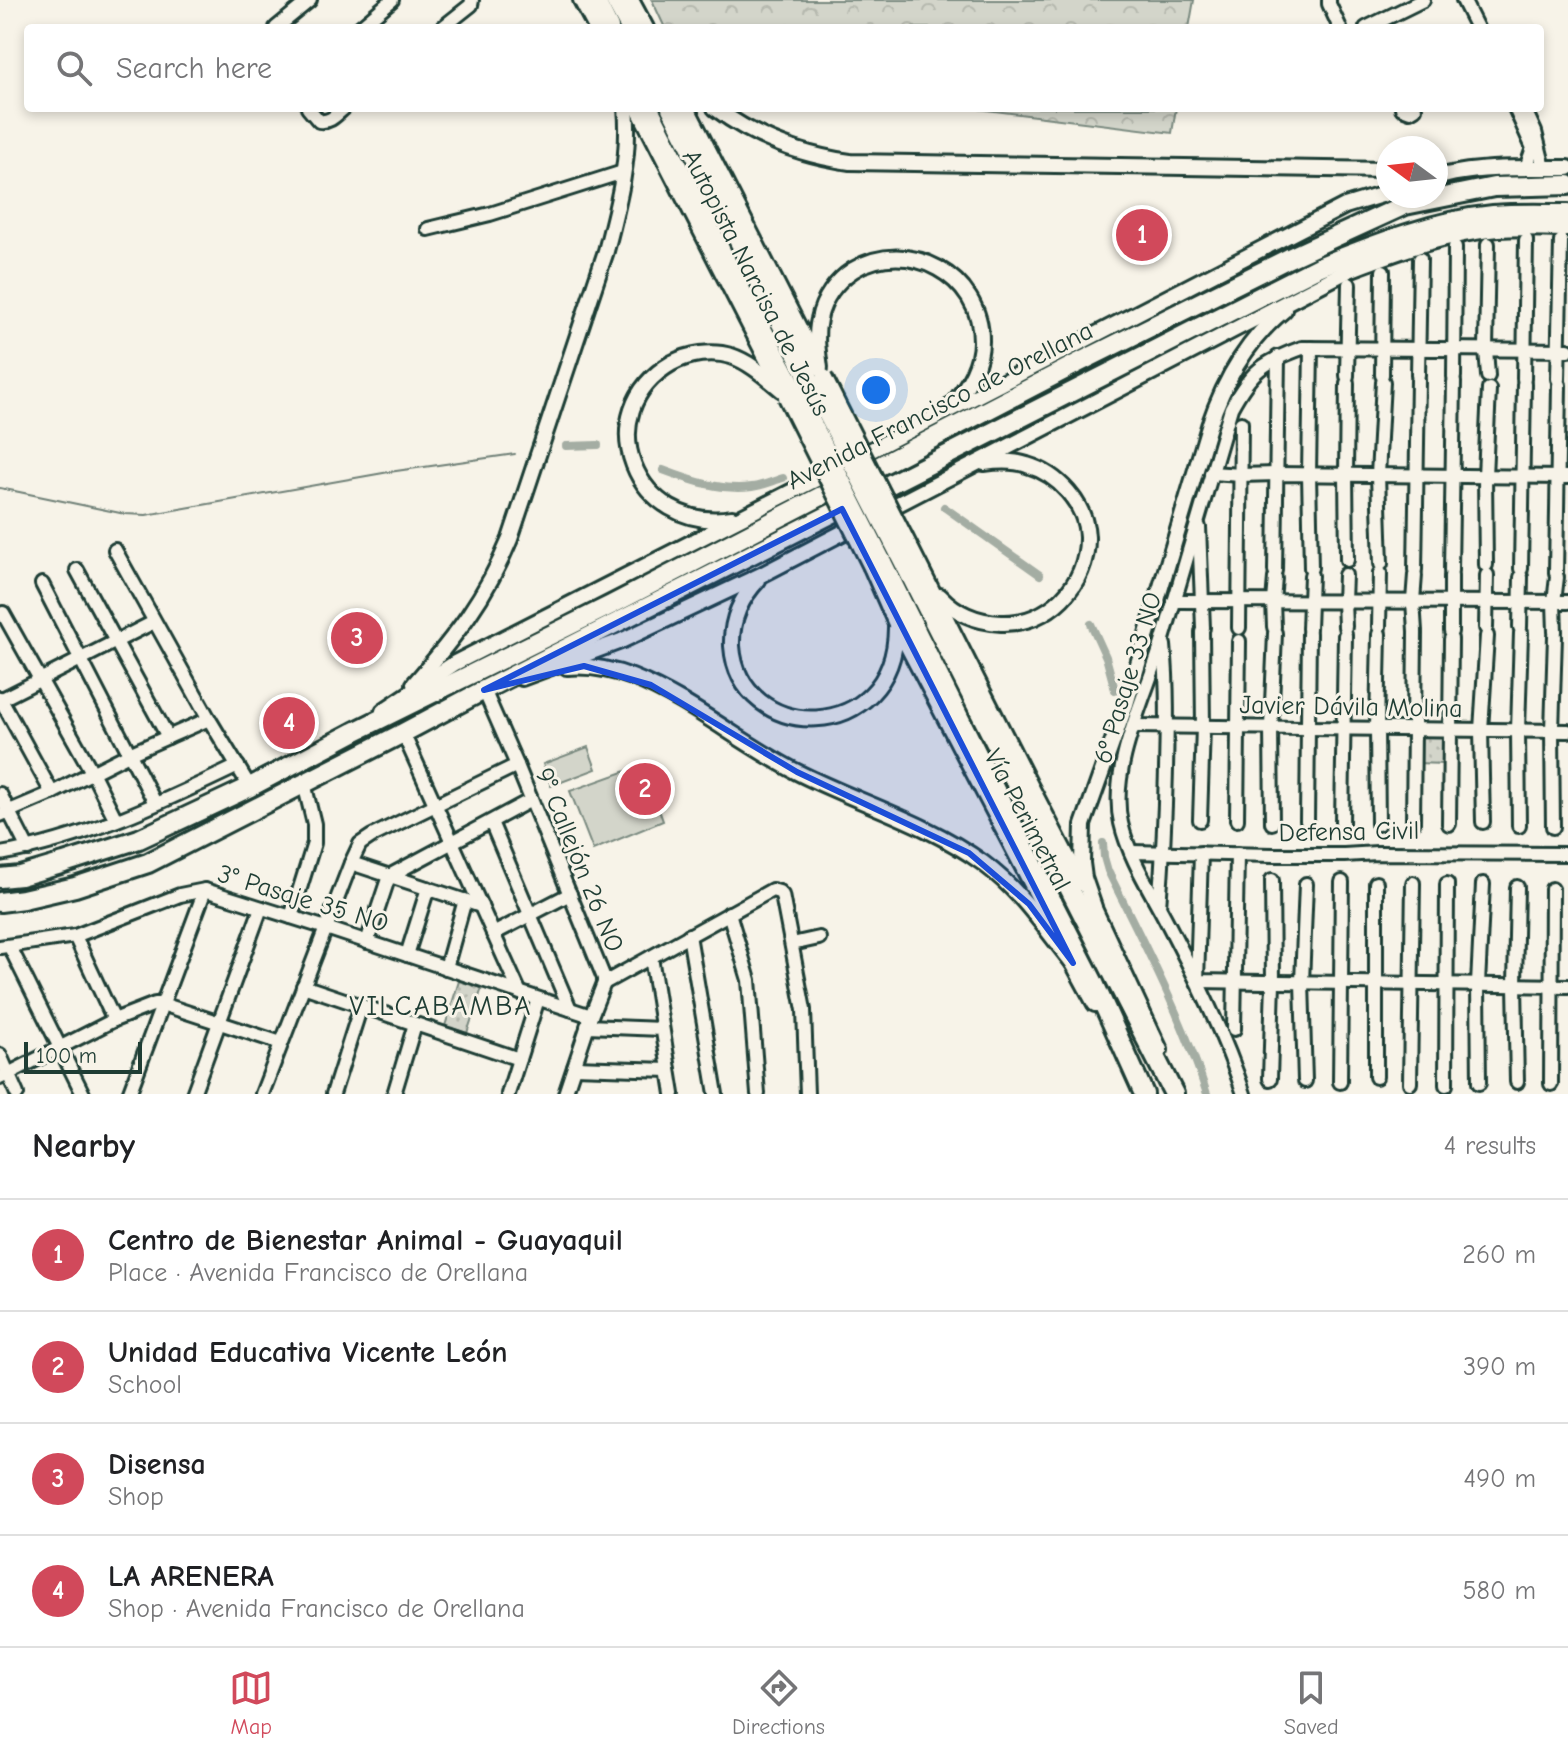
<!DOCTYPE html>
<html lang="en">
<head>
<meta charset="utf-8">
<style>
  :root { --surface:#fff; --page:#f6f6f6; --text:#202124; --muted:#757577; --line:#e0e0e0; --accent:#d1495b }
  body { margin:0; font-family:"Comic Neue",sans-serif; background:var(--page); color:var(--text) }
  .compass { position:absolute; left:1376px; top:136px; width:72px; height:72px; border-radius:50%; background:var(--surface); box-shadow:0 4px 12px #0003; rotate:285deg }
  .scale { position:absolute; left:24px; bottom:20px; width:118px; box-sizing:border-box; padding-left:8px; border:4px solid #1f3d34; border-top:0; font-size:22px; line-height:28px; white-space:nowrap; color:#1f3d34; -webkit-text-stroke:6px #f7f3e8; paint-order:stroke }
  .you { position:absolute; left:876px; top:390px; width:28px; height:28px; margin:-20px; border:6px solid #fff; border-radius:50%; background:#1a73e8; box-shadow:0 0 0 12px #1a73e833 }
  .badge { display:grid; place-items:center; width:52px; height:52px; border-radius:50%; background:var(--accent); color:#fff; font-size:26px; font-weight:700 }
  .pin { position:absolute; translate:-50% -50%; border:4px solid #fff; box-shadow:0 2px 8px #0006 }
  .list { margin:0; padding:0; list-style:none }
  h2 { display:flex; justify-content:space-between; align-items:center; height:104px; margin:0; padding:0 32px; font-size:34px }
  h2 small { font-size:26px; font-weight:400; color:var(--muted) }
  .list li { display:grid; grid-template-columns:52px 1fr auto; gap:24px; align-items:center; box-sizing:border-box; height:112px; padding:0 32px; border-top:2px solid var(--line) }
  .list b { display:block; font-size:30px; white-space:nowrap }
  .list p { margin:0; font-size:26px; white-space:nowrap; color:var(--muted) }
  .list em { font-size:26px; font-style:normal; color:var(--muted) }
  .icon { flex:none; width:44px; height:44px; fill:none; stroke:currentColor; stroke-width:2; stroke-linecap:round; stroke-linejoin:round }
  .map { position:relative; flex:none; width:1568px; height:1094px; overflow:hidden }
  .search { position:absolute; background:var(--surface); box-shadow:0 4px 12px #0003; left:24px; right:24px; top:24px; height:88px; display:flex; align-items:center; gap:20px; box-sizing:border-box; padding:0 28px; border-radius:8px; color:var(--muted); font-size:30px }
  .sheet { height:552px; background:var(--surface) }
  nav { display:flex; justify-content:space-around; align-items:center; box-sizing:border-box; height:112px; border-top:2px solid var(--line); background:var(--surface); font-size:22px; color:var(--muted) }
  nav a { display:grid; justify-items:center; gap:4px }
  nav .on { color:var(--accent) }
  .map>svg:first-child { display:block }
  .grass { fill:#d3d5ca; stroke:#79897f; stroke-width:2 }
  .forest { fill:url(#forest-crowns); stroke:#79897f; stroke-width:2 }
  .park { fill:url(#park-dots); stroke:#79897f; stroke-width:2 }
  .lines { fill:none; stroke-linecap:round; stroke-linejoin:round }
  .stream { stroke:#6f8077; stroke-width:2 }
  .canal { stroke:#a4ada3; stroke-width:8 }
  .minor-casing { stroke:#1f3d34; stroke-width:18 }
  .major-casing { stroke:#1f3d34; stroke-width:20 }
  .highway-casing { stroke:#1f3d34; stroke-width:24 }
  .minor { stroke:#f7f3e8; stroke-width:12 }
  .major { stroke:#f7f3e8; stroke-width:14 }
  .highway { stroke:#f7f3e8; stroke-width:18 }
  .major-bridge-casing { stroke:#1f3d34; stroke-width:20; stroke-linecap:butt }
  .highway-bridge-casing { stroke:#1f3d34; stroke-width:24; stroke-linecap:butt }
  .major-bridge { stroke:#f7f3e8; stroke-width:14 }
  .highway-bridge { stroke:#f7f3e8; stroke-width:18 }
  .marked { fill:#1d4ed8; fill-opacity:0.2; stroke:#1d4ed8; stroke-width:6; stroke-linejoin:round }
  .labels { text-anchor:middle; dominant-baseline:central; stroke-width:6; stroke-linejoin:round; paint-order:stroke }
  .street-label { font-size:26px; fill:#1f3d34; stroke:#f7f3e8 }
  .neighbourhood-label { font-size:28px; letter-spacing:2px; fill:#1f3d34; stroke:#f7f3e8 }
</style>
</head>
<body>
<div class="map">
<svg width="1568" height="1094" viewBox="0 0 1568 1094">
  <defs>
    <pattern id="forest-crowns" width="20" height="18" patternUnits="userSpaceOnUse" patternTransform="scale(2)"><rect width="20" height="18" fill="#d3d5ca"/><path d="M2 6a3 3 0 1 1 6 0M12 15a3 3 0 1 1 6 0" fill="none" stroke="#b5b8ae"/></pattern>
    <pattern id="park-dots" width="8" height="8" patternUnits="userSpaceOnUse" patternTransform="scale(2)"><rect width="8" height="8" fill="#d3d5ca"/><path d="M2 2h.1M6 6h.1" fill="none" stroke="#b5b8ae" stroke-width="1.8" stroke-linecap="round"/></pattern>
  </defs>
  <rect width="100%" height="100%" fill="#f7f3e8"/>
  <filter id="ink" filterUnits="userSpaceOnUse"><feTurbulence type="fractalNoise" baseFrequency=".0125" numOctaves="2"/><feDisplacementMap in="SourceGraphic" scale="16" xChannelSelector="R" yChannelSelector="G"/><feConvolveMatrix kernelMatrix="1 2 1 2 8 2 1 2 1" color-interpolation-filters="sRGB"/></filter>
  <g filter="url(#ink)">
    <g class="grass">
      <polygon points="588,747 596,769 551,786 543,764"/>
      <polygon points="643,765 663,821 593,850 570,791"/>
    </g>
    <g class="forest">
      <polygon points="652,0 1194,0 1189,28 665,28"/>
      <polygon points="970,108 1176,108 1172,133"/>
    </g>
    <g class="park">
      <polygon points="1417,736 1445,737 1444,764 1416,763"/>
      <polygon points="459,981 482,988 467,1033 445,1026"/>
    </g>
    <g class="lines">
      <polyline class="stream" points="0,488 125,514 146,515 389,472 515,454"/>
      <g class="canal">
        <polyline points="566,446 598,445"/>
        <path d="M663,470C692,481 721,491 752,487C762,486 773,481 783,478"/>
        <polyline points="944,507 1040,575"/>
        <polyline points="1091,624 1106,657 1115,690"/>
        <path d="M1103,843L1104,857L1108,871C1144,944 1182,1016 1207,1094"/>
      </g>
      <g class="minor-casing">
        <g id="minor">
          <polyline points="1329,0 1329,4 1340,28"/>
          <polyline points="1463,0 1477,28"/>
          <polyline points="276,28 310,0"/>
          <polyline points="359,28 392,0"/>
          <polyline points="442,28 471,5 472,0"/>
          <polyline points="1366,28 1423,0"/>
          <path d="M308,108L319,121C330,123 336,115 344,108"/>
          <polyline points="1402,108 1410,111 1415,108"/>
          <polyline points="1515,108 1533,148 1526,168"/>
          <polyline points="1525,110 1535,132 1544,168"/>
          <polyline points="428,229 490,214 623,172"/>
          <polyline points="1488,244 1486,349 1488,376"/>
          <polyline points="1311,348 1309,474 1311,568"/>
          <polyline points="1382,375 1383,271"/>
          <polyline points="1418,375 1420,259"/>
          <polyline points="1347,376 1349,284"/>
          <polyline points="1454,377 1455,247"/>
          <polyline points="1524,379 1526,240"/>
          <polyline points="1558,379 1561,241"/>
          <polyline points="1211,473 1241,475 1276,474 1568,477"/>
          <polyline points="1199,527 1203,628"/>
          <polyline points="115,550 209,719 250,787"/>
          <polyline points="1347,560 1346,475 1347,383"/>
          <polyline points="1381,564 1378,475 1383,382"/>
          <polyline points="1486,565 1485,476 1489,389"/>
          <polyline points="1521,569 1524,384"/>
          <polyline points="77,570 168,737"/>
          <polyline points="1415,570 1418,380"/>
          <polyline points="1275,571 1278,357"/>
          <polyline points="1451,571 1454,382"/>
          <polyline points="1556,573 1559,385"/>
          <polyline points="42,584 155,803"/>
          <polyline points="1174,601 1568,602"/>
          <polyline points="3,613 92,772 116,820"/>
          <polyline points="1274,627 1273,601 1275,578"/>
          <polyline points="1345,627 1344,601 1345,575"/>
          <polyline points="1379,627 1380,573"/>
          <polyline points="1520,627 1521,577"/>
          <polyline points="1239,628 1241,423"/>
          <polyline points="1486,628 1487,575"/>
          <polyline points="1309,629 1311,575"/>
          <polyline points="1415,631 1413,601 1415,575"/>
          <polyline points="1451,632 1451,576"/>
          <polyline points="1555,632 1554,602 1557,577"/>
          <polyline points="484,690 517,765 604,978 604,983 591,1016 565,1094"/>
          <polyline points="0,698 52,793"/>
          <polyline points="0,700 154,622"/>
          <polyline points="1134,726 1568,731"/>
          <polyline points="403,733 520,993"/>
          <polyline points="0,794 28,849"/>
          <polyline points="0,815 52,793 129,754 209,719"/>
          <polyline points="1200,820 1203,727 1202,632"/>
          <polyline points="1237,820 1239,641"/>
          <polyline points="1307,821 1309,633"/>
          <polyline points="491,822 570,1009"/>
          <polyline points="1483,822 1481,730 1487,636"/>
          <polyline points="1272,823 1271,727 1275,633"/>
          <polyline points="1342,823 1345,635"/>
          <polyline points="1413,823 1415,633"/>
          <polyline points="1378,824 1377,728 1379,634"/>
          <polyline points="1449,824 1451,639"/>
          <polyline points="1519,826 1518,730 1521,633"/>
          <polyline points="1553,827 1552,731 1555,636"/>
          <polyline points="1131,852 1273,855 1344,855 1377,853 1568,854"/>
          <polyline points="1201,853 1197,981 1568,986"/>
          <path d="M0,854C83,840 163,802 238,766"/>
          <polyline points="351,863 481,906"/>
          <path d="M1159,906C1163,860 1165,815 1166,769C1167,728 1168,687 1164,645"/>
          <polyline points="729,913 749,980 758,1094"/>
          <polyline points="291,917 314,843 314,824 304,783"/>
          <polyline points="493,934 570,894"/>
          <polyline points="689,935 716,1094"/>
          <polyline points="75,936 114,1020"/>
          <polyline points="367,942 389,876 531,800"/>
          <polyline points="792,944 819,938"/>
          <polyline points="0,947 75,936 180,895 205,890 326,928 591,1016"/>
          <polyline points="10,947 83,1094"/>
          <polyline points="407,955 428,888"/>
          <polyline points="651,957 673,1094"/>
          <polyline points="446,968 465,900"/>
          <polyline points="604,983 772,890 779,892 782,895 804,1010 807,1094"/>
          <polyline points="303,986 519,1059"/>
          <polyline points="587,1026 662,1029"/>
          <polyline points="1234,1029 1237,854"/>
          <polyline points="0,1055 17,1094"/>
          <polyline points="574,1067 669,1070"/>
          <polyline points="1376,1077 1376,883"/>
          <polyline points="0,1078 114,1020 155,1004 162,1004 281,1043"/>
          <polyline points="1270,1079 1273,982 1272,880"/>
          <polyline points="1305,1081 1302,982 1306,884"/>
          <polyline points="1340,1082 1342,882"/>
          <polyline points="1517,1082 1515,985 1517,887"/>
          <polyline points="1410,1083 1413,883"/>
          <polyline points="1479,1083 1478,984 1483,884"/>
          <polyline points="1551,1084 1552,889"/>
          <polyline points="1446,1085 1447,884"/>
          <polyline points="129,1094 205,890"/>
          <polyline points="193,1094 261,908"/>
          <polyline points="262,1094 351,863 360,844 372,836 517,765"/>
          <polyline points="333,1094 361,1006"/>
          <polyline points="394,1094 415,1024"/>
          <polyline points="508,1094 538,999"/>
          <path d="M1244,1094C1224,1034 1196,978 1167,922C1151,891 1129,858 1121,823C1108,767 1149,690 1164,636C1186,560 1208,484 1231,408C1251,371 1263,362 1302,348L1568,350"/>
        </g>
      </g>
      <g class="major-casing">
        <g id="major">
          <polyline points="581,0 596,28"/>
          <polyline points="631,0 646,28"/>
          <polyline points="638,108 780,385"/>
          <polyline points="687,108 815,359"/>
          <path d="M715,108C755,138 801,155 850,162L1388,170"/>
          <path d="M1436,178C1472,166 1529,168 1568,168"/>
          <path d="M820,368C818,352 815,336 819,319C823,299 836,281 853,270C908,236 982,276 981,341C981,366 967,388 951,406"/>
          <polyline points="852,460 1345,206 1388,193"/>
          <path d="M732,518C635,534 587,412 672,363C689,354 712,350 731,356C750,362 767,378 782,390"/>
          <polyline points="910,547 1030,785 1081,883"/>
          <polyline points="871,567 896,624 1054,927"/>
          <path d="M758,580C740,599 731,620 732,646C739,745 895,746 896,628"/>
          <path d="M940,596C956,613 977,622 1001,623C1048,625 1088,585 1087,537C1086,504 1058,474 1027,465C1013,460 999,461 984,463"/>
          <path d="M567,667C589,665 611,669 632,677C691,700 740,743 797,772C858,803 927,822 983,863C1022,892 1043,926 1073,963"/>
          <path d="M522,678L621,641L763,574L1349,270C1397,252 1447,233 1499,229C1522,227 1545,229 1568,229"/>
          <path d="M414,684C455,637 486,597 510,539L606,251C618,205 631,156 626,108"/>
          <polyline points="383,711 455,663 834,470"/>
          <polyline points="1091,902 1160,1050"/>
          <path d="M1094,907L1084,878L1082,863L1083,825L1126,704L1209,426C1224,381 1247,340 1284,310"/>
          <polyline points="1069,956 1095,1004"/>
        </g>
      </g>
      <g class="highway-casing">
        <g id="highway">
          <polyline points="595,0 609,28"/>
          <polyline points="615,0 630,28"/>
          <polyline points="649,108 735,279 796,392"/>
          <polyline points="671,108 812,384"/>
          <polyline points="899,553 1174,1094"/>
          <polyline points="882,562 998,796 1094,983 1144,1094"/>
          <polyline points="0,878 20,876 64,863 139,839 250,787 354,732 611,605 1078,363 1289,258 1405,205 1494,187 1568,185"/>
          <path d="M0,902L23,899L75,887L148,863L403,733L484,690L1318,267C1374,245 1432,221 1493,215C1517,213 1543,214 1568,214"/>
        </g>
      </g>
      <use href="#minor" class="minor"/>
      <use href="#major" class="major"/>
      <use href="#highway" class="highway"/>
      <g class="major-bridge-casing">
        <g id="major-bridge">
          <polyline points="824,377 910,547"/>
          <polyline points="786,397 871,567"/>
        </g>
      </g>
      <g class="highway-bridge-casing">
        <g id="highway-bridge">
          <polyline points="812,384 899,553"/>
          <polyline points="796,392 882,562"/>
        </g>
      </g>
      <use href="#major-bridge" class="major-bridge"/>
      <use href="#highway-bridge" class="highway-bridge"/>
    </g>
  </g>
  <path class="marked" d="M842,509L1073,963L1029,904L969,853L797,772L651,685L584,666L484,690Z"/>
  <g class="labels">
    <g class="street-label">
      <text transform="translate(756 283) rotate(63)">Autopista Narcisa de Jesús</text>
      <text transform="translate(940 406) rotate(-27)">Avenida Francisco de Orellana</text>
      <text transform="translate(1128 678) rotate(-73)">6º Pasaje 33 NO</text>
      <text transform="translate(1351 707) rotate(1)">Javier Dávila Molina</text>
      <text transform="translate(1027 820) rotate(62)">Vía Perimetral</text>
      <text transform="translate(1349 832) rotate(-1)">Defensa Civil</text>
      <text transform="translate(579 860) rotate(68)">9° Callejón 26 NO</text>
      <text transform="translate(303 899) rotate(17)">3° Pasaje 35 NO</text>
    </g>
    <g class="neighbourhood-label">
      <text x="441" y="1006">VILCABAMBA</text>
    </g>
  </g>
</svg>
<svg class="compass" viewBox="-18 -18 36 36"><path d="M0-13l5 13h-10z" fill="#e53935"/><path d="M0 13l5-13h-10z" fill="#757577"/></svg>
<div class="scale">100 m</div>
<div class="you"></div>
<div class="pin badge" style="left:1142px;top:235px">1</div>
<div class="pin badge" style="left:645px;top:789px">2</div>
<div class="pin badge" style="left:357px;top:638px">3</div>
<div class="pin badge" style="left:289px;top:723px">4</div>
<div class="search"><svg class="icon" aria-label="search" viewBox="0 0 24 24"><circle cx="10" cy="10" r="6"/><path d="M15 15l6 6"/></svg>Search here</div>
</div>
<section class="sheet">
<h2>Nearby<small>4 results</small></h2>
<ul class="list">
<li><span class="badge">1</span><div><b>Centro de Bienestar Animal - Guayaquil</b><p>Place · Avenida Francisco de Orellana</p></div><em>260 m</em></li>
<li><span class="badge">2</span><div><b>Unidad Educativa Vicente León</b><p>School</p></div><em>390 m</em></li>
<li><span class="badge">3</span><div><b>Disensa</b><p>Shop</p></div><em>490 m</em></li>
<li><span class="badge">4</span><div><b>LA ARENERA</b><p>Shop · Avenida Francisco de Orellana</p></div><em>580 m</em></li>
</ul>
</section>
<nav>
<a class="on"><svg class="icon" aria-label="map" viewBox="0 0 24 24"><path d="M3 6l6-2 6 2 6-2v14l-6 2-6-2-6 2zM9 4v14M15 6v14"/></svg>Map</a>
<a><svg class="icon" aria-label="directions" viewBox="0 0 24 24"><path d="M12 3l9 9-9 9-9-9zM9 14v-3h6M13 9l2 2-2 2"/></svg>Directions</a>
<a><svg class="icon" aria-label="saved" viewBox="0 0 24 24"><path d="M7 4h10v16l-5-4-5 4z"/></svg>Saved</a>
</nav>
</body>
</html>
